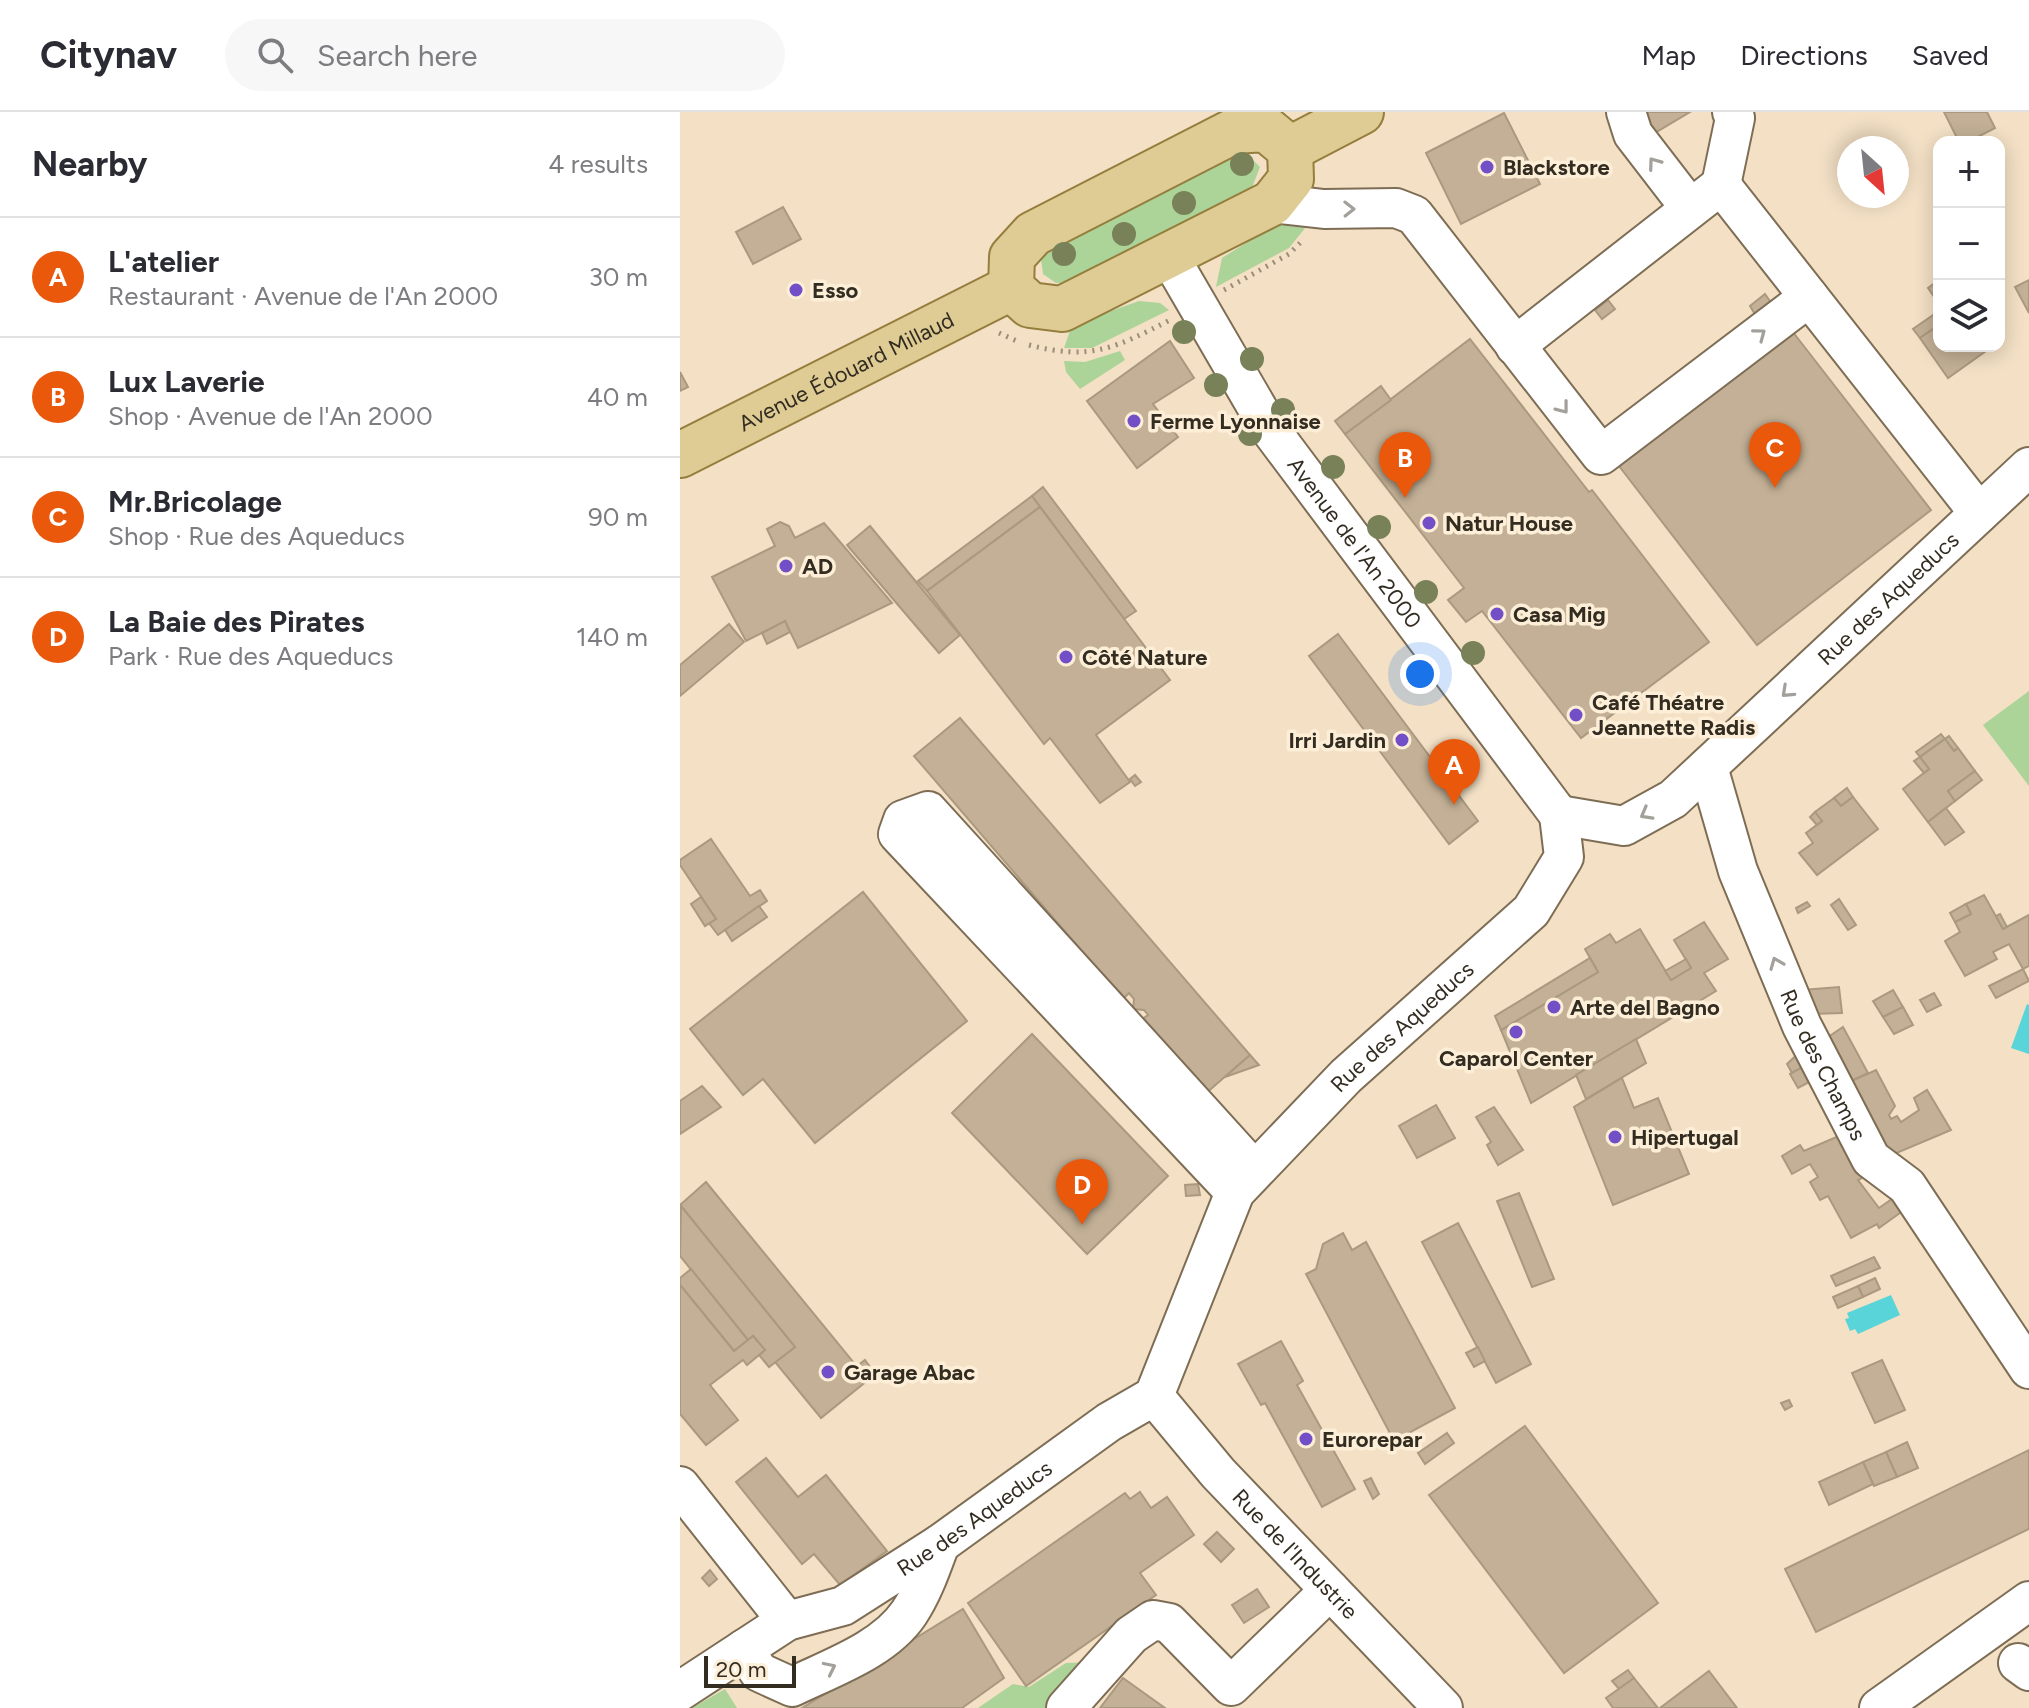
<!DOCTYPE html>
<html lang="en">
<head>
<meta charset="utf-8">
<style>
  :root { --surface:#fff; --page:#f7f7f7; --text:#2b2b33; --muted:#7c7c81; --line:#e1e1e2; --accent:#ea580c }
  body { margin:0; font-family:Figtree,sans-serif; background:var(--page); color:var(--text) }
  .controls { position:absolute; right:24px; top:24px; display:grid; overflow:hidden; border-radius:16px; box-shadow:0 4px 20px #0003 }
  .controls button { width:72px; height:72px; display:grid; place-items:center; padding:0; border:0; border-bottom:2px solid var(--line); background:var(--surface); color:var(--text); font:40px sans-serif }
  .compass { position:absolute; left:1157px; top:24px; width:72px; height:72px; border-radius:50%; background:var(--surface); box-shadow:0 4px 20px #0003; rotate:153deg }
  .scale { position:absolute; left:24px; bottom:20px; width:92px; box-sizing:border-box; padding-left:8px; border:4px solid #332c21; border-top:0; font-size:22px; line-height:28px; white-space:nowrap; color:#332c21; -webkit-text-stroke:6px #fdeed8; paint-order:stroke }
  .you { position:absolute; left:740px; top:562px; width:28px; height:28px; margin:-20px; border:6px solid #fff; border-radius:50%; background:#1a73e8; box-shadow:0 0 0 12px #1a73e833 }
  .badge { display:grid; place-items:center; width:52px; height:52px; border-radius:50%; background:var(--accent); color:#fff; font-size:26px; font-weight:700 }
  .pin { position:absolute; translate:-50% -66px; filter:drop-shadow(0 2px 4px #0008) }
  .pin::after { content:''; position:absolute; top:42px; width:28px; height:24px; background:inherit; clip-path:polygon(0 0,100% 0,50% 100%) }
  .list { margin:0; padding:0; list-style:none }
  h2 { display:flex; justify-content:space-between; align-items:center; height:104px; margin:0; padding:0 32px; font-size:34px }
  h2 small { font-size:26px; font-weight:400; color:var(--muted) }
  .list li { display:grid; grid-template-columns:52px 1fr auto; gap:24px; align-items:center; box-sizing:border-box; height:120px; padding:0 32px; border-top:2px solid var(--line) }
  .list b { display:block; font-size:30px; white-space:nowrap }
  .list p { margin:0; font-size:26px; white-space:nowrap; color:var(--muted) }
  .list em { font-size:26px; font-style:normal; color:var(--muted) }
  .icon { flex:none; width:44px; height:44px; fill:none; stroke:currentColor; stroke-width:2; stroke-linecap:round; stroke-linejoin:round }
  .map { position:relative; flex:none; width:1349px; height:1596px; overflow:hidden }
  header { display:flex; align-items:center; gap:48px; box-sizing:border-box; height:112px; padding:0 40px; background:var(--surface); border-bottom:2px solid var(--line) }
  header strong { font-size:38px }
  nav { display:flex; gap:44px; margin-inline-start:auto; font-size:28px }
  .search { width:560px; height:72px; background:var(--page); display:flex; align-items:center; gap:20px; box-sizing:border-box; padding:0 28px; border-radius:44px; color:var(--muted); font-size:30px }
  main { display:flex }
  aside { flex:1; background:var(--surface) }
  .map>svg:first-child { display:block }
  .green { fill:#acd398 }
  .water { fill:#59d4d9 }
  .building { fill:#c3b096; stroke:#ab997f; stroke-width:2 }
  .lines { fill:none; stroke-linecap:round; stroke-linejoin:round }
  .minor-casing { stroke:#7e6d55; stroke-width:42 }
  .major-casing { stroke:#957e3d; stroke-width:48 }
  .path { stroke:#9a8d79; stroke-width:5; stroke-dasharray:2 6; stroke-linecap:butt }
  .minor { stroke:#fff; stroke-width:38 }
  .major { stroke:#dfcc94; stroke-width:44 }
  .tree { fill:#798159 }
  .oneway { stroke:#a3a09b }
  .poi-dot { fill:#724ec7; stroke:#fdeed8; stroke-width:3 }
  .labels { text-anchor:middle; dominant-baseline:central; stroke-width:7; stroke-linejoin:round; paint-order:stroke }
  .poi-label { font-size:22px; font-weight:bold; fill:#332c21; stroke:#fdeed8; text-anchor:start }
  .street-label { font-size:22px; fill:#332c21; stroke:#fdeed8 }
</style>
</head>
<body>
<header>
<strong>Citynav</strong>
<div class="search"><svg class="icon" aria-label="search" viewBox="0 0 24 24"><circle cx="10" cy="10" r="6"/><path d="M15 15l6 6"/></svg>Search here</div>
<nav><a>Map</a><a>Directions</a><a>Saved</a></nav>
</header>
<main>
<aside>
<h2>Nearby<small>4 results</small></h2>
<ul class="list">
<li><span class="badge">A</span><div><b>L'atelier</b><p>Restaurant · Avenue de l'An 2000</p></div><em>30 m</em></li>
<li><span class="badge">B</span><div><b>Lux Laverie</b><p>Shop · Avenue de l'An 2000</p></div><em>40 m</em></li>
<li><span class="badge">C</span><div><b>Mr.Bricolage</b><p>Shop · Rue des Aqueducs</p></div><em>90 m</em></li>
<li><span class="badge">D</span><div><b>La Baie des Pirates</b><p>Park · Rue des Aqueducs</p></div><em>140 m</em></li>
</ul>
</aside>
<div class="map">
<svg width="1349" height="1596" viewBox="0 0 1349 1596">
  <rect width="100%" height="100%" fill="#f3e0c5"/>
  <g class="green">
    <polygon points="566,41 580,55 571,78 390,170 376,171 363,162 361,147 369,136 536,44"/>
    <polygon points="606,106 630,110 609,136 536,175 542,146"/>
    <polygon points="459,189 480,191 489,198 412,236 384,236 392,213"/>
    <polygon points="440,239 445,248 400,277 386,260 384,249 405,250"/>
    <polygon points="1349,579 1349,674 1303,613"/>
    <polygon points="416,1550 376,1596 298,1596 333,1572 349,1575 386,1551"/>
    <polygon points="45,1577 57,1596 12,1596"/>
  </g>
  <g class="water">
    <polygon points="1347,892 1349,893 1349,942 1331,936"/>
    <polygon points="1211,1183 1220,1203 1178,1222 1175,1217 1170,1219 1165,1207 1169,1206 1167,1201"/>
  </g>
  <g class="building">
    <polygon points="965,0 1010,0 968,25"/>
    <polygon points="1264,0 1307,0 1315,16 1288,30 1279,30"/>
    <polygon points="824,1 860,72 781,112 746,41"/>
    <polygon points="103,95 121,127 73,152 56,120"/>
    <polygon points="1259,168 1259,192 1248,176"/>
    <polygon points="1349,168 1349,201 1335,175"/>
    <polygon points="1085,182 1092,192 1076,204 1070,194"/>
    <polygon points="928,188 935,197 922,207 915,198"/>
    <polygon points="1259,199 1259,213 1240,226 1233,217"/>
    <polygon points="1259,213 1259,234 1313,234 1268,266 1240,226"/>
    <polygon points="1109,215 1251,398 1077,533 939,354"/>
    <polygon points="790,227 909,380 912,378 1029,530 901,626 802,499 786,510 768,488 784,476 665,322"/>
    <polygon points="490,229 514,266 473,292 498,325 457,356 407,289"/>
    <polygon points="0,260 8,275 0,279"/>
    <polygon points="701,274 711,288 665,322 655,309"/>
    <polygon points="363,375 456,499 444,507 352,384"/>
    <polygon points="352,384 360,395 247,479 238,469"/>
    <polygon points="360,395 490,568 416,623 450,670 420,691 370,626 364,632 247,479"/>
    <polygon points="100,410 109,414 115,426 144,411 212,491 118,536 105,509 66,529 32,465 95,434 87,417"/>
    <polygon points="190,414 280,523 259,541 167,433"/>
    <polygon points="105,509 110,520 87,532 82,521"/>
    <polygon points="49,512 64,530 0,584 0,553"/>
    <polygon points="658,522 798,709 769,732 629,544"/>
    <polygon points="280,606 570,943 525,982 461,908 468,903 464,898 453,897 454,887 449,881 443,887 234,644"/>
    <polygon points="1261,622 1265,627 1240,645 1236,640"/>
    <polygon points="1269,624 1278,636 1274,639 1265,627"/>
    <polygon points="1265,627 1274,639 1278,636 1295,659 1268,679 1275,689 1248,710 1223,677 1249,657 1240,645"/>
    <polygon points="1240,645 1249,657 1244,661 1234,649"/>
    <polygon points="1295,659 1302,668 1275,689 1268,679"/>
    <polygon points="455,663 461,670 455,674 450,667"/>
    <polygon points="1167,676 1173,685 1161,694 1154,686"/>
    <polygon points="1173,685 1198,717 1137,763 1119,741 1133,731 1126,721 1142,709 1135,700 1154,686 1161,694"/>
    <polygon points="1266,696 1284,720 1265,733 1248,710"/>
    <polygon points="1135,700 1142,709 1137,713 1130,705"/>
    <polygon points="31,727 70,784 80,778 87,789 38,823 29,811 36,807 0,753 0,748"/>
    <polygon points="183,780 287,909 135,1031 83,967 63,983 10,917"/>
    <polygon points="1304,783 1323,817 1349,803 1349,854 1343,857 1329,832 1313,840 1317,847 1285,864 1265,829 1280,820 1275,810 1291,802 1286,792"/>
    <polygon points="21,785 36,807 25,814 11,792"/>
    <polygon points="1159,787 1176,813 1168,818 1151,793"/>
    <polygon points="1127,790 1130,794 1118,801 1116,796"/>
    <polygon points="1286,792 1291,802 1275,810 1270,801"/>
    <polygon points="79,794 87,805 52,829 45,818"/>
    <polygon points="1320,802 1327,815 1323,817 1316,804"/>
    <polygon points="1024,810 1048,847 1024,861 1036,879 851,991 821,918 918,860 905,837 930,822 936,831 960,817 991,868 1011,856 994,828"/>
    <polygon points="910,846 918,860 821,918 815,904"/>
    <polygon points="1006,847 1011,856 991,868 985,859"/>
    <polygon points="1343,857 1349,869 1316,886 1309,874"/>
    <polygon points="1159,875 1162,901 1131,902 1123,878"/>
    <polygon points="1213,878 1223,895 1203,905 1193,889"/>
    <polygon points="1254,881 1261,893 1247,900 1240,888"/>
    <polygon points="1223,895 1233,913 1214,922 1203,905"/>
    <polygon points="1163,915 1188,961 1163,973 1138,932"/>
    <polygon points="352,922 488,1064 407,1142 272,1001"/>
    <polygon points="956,927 966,951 906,987 896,963"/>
    <polygon points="1123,937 1130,951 1112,961 1107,952"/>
    <polygon points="570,943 579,953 545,965"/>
    <polygon points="1130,951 1137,966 1118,976 1110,962"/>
    <polygon points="1196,958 1215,994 1209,1003 1211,1007 1217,1004 1221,1010 1239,998 1234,986 1247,978 1271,1018 1200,1048 1163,973"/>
    <polygon points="942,966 954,996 978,986 1009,1062 933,1093 894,995"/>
    <polygon points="22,974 41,995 0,1022 0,989"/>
    <polygon points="756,993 775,1026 737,1046 719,1014"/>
    <polygon points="814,995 843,1038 818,1053 807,1033 811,1030 796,1005"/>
    <polygon points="1168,1020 1191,1061 1178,1068 1199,1096 1215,1085 1224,1098 1199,1116 1197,1112 1171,1126 1148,1084 1140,1088 1130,1070 1138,1065 1130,1052 1112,1062 1102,1044 1120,1033 1124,1039"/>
    <polygon points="26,1070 188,1268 141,1306 95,1250 115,1235 0,1093"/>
    <polygon points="518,1072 520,1083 506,1084 505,1073"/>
    <polygon points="839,1081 874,1167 852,1175 817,1089"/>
    <polygon points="1,1094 115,1235 89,1255 79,1243 85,1238 73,1224 68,1228 0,1144"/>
    <polygon points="778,1111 851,1252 816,1271 742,1130"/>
    <polygon points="663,1121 672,1138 686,1130 775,1296 714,1329 626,1162 636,1157 643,1132"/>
    <polygon points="1194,1145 1200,1156 1156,1174 1151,1164"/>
    <polygon points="11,1157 68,1228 54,1239 0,1173 0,1166"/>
    <polygon points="1195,1166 1200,1177 1183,1185 1178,1174"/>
    <polygon points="0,1173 54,1239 73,1224 85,1238 67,1253 63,1248 30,1273 58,1308 26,1333 0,1302"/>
    <polygon points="1178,1174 1183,1185 1158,1196 1153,1185"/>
    <polygon points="601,1229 623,1269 617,1273 675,1377 642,1395 585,1291 581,1293 558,1252"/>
    <polygon points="798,1235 805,1249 794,1255 786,1241"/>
    <polygon points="185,1248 193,1259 185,1265 176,1255"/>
    <polygon points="1202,1248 1225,1298 1195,1311 1172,1261"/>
    <polygon points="1109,1288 1112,1294 1105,1298 1101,1291"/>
    <polygon points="845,1314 978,1491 884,1561 749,1383"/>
    <polygon points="767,1321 774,1331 745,1352 738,1341"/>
    <polygon points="1227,1330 1238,1356 1217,1365 1206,1340"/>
    <polygon points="1349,1338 1349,1417 1136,1520 1105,1457"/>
    <polygon points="1206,1340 1217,1365 1194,1374 1183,1350"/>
    <polygon points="86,1346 118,1385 146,1363 207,1439 160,1473 134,1442 122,1452 56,1370"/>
    <polygon points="1183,1350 1193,1372 1149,1393 1139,1370"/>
    <polygon points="691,1366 699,1382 693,1387 684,1369"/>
    <polygon points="460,1380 471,1396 487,1385 514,1423 460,1461 476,1483 346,1574 288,1491 445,1381 450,1387"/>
    <polygon points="537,1420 554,1437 541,1450 524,1432"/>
    <polygon points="30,1458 37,1467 29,1474 22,1466"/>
    <polygon points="577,1477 589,1495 564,1511 552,1493"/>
    <polygon points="283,1497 324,1566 282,1596 122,1596"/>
    <polygon points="948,1558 954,1566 939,1577 932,1569"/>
    <polygon points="1029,1559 1057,1596 980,1596"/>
    <polygon points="443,1566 485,1596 420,1596"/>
    <polygon points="954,1566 978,1596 933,1596 926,1586"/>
  </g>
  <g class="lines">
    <g class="minor-casing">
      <g id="minor">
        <polyline points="946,0 953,22 1010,96"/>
        <polyline points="1041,73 1055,6 1052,0"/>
        <polyline points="592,91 644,97 716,96 734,103 921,343 1129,185"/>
        <path id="s1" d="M489,144L589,316L879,703"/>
        <polyline points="835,234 1041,73 1299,401"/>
        <path id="s2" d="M1028,655L1058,759L1122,914L1191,1047L1227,1074L1349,1257"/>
        <path id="s3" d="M879,703L944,714L993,687L1349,355"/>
        <polyline points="555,1080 218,722 223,708 248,699 573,1057"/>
        <path id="s4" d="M474,1284L538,1361L763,1596"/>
        <polyline points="0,1374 107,1509"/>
        <path d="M64,1537L79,1560L112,1575C151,1556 204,1538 229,1501C243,1480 251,1456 260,1432"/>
        <polyline points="1338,1551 1349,1559"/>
        <path id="s5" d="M0,1579L107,1509L163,1494L260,1432L429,1310L474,1284L555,1080L666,964L851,799L884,745L879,703"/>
        <polyline points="386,1596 451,1523 473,1508 489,1511 551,1574 650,1478"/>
        <polyline points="1199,1596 1349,1489"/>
      </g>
    </g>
    <g class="major-casing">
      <g id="major">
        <polygon points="586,17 610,37 611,67 592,91 382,197 350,193 331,176 332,145 353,122 554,19"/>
        <polyline points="610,37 681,0"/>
        <path id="s6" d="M0,343L331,176"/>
      </g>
    </g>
    <g class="path">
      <polyline points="544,178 609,142 623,128"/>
      <polyline points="319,221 339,230"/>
      <path d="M349,233C411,249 435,236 490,208"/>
    </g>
    <use href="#minor" class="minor"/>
    <use href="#major" class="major"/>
  </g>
  <g class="tree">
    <circle cx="562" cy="52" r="12"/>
    <circle cx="504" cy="91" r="12"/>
    <circle cx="444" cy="122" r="12"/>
    <circle cx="384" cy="142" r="12"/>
    <circle cx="504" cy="220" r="12"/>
    <circle cx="572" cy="247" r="12"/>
    <circle cx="536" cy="273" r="12"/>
    <circle cx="603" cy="298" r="12"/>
    <circle cx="570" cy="322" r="12"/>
    <circle cx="653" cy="355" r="12"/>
    <circle cx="699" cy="415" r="12"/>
    <circle cx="746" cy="480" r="12"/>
    <circle cx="793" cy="541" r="12"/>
  </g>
  <defs><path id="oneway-chevron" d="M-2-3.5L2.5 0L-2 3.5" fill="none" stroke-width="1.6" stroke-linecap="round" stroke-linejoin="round" transform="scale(2)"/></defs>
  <g class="oneway">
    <use href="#oneway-chevron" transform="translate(974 51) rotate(-126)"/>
    <use href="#oneway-chevron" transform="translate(669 97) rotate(-1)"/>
    <use href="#oneway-chevron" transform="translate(1080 222) rotate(-37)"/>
    <use href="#oneway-chevron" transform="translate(883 296) rotate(52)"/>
    <use href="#oneway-chevron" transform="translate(1107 580) rotate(137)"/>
    <use href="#oneway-chevron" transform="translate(966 702) rotate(151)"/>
    <use href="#oneway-chevron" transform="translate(1096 851) rotate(-112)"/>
    <use href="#oneway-chevron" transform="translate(150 1556) rotate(-26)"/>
  </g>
  <g class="poi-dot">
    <circle cx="807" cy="55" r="8"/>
    <circle cx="116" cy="178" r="8"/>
    <circle cx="454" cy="309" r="8"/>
    <circle cx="749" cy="411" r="8"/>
    <circle cx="106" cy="454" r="8"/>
    <circle cx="817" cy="502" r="8"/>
    <circle cx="386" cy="545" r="8"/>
    <circle cx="896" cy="603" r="8"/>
    <circle cx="722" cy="628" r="8"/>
    <circle cx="874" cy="895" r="8"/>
    <circle cx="836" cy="920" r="8"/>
    <circle cx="935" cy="1025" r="8"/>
    <circle cx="148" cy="1260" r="8"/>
    <circle cx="626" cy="1327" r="8"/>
  </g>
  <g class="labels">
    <g class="poi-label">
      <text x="823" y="55">Blackstore</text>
      <text x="132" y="178">Esso</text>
      <text x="470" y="309">Ferme Lyonnaise</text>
      <text x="765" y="411">Natur House</text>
      <text x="122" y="454">AD</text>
      <text x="833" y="502">Casa Mig</text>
      <text x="402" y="545">Côté Nature</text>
      <text x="912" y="590">Café Théatre<tspan x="912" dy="25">Jeannette Radis</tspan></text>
      <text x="706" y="628" text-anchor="end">Irri Jardin</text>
      <text x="890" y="895">Arte del Bagno</text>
      <text x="836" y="946" text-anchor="middle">Caparol Center</text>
      <text x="951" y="1025">Hipertugal</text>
      <text x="164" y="1260">Garage Abac</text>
      <text x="642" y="1327">Eurorepar</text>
    </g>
    <g class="street-label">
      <text stroke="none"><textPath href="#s6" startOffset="186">Avenue Édouard Millaud</textPath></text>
      <text stroke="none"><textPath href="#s1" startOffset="342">Avenue de l'An 2000</textPath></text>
      <text stroke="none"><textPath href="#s3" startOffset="416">Rue des Aqueducs</textPath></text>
      <text stroke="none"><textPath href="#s5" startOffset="1016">Rue des Aqueducs</textPath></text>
      <text stroke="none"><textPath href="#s2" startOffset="320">Rue des Champs</textPath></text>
      <text stroke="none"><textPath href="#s5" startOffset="344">Rue des Aqueducs</textPath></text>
      <text stroke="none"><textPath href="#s4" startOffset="212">Rue de l'Industrie</textPath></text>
    </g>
  </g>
</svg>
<div class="controls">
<button>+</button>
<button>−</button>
<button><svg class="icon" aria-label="layers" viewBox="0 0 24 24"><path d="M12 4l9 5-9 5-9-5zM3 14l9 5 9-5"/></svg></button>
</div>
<svg class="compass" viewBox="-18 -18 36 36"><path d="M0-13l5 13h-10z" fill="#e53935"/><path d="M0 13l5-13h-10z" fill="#7c7c81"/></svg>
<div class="scale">20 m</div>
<div class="you"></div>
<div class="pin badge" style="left:774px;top:693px">A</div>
<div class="pin badge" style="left:725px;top:386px">B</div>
<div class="pin badge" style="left:1095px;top:376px">C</div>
<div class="pin badge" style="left:402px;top:1113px">D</div>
</div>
</main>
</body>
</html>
